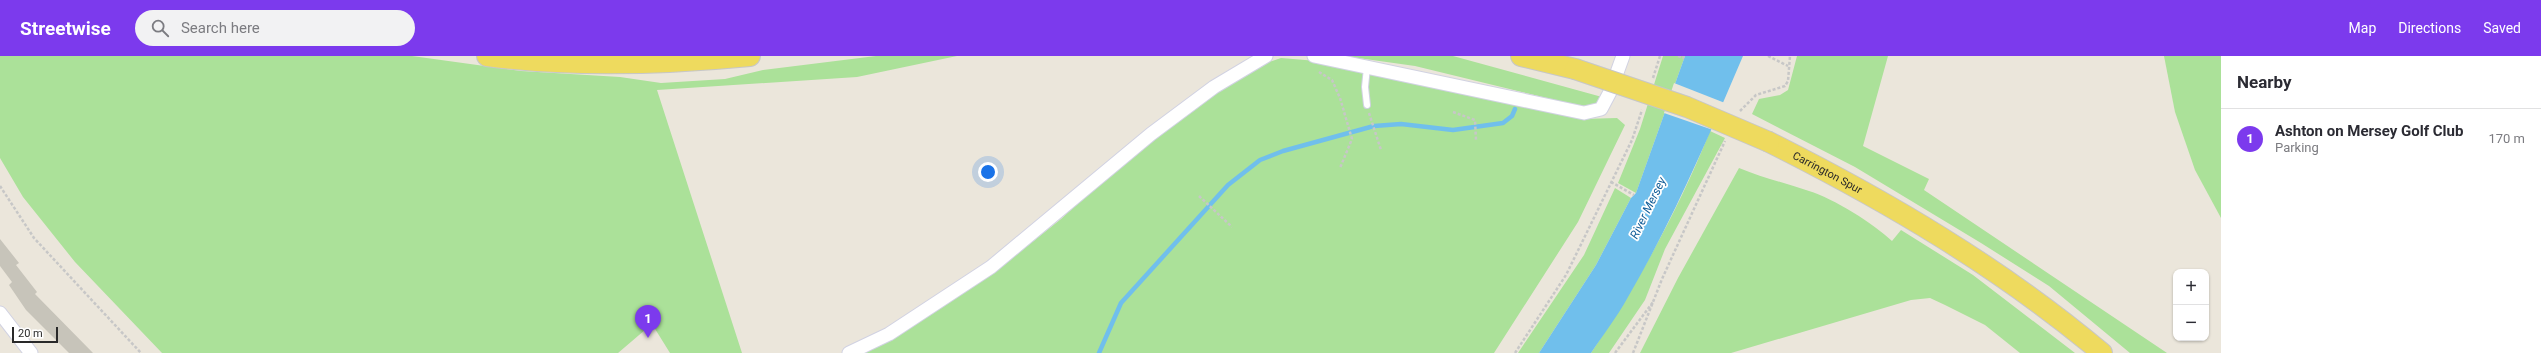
<!DOCTYPE html>
<html lang="en">
<head>
<meta charset="utf-8">
<style>
  :root { --surface:#fff; --page:#f2f2f3; --text:#2b2b33; --muted:#7c7c81; --line:#e1e1e2; --accent:#7c3aed }
  body { margin:0; font-family:Roboto,sans-serif; background:var(--page); color:var(--text) }
  .controls { position:absolute; right:12px; bottom:12px; display:grid; overflow:hidden; border-radius:8px; box-shadow:0 1px 3px #0004 }
  .controls button { width:36px; height:36px; display:grid; place-items:center; padding:0; border:0; border-bottom:1px solid var(--line); background:var(--surface); color:var(--text); font:20px sans-serif }
  .scale { position:absolute; left:12px; bottom:10px; width:46px; box-sizing:border-box; padding-left:4px; border:2px solid #292929; border-top:0; font-size:11px; line-height:14px; white-space:nowrap; color:#292929; -webkit-text-stroke:3px #fff; paint-order:stroke }
  .you { position:absolute; left:988px; top:116px; width:14px; height:14px; margin:-10px; border:3px solid #fff; border-radius:50%; background:#1a73e8; box-shadow:0 0 0 6px #1a73e833 }
  .badge { display:grid; place-items:center; width:26px; height:26px; border-radius:50%; background:var(--accent); color:#fff; font-size:13px; font-weight:700 }
  .pin { position:absolute; translate:-50% -33px; filter:drop-shadow(0 1px 2px #0008) }
  .pin::after { content:''; position:absolute; top:21px; width:14px; height:12px; background:inherit; clip-path:polygon(0 0,100% 0,50% 100%) }
  .list { margin:0; padding:0; list-style:none }
  h2 { display:flex; justify-content:space-between; align-items:center; height:52px; margin:0; padding:0 16px; font-size:17px }
  h2 small { font-size:13px; font-weight:400; color:var(--muted) }
  .list li { display:grid; grid-template-columns:26px 1fr auto; gap:12px; align-items:center; box-sizing:border-box; height:60px; padding:0 16px; border-top:1px solid var(--line) }
  .list b { display:block; font-size:15px; white-space:nowrap }
  .list p { margin:0; font-size:13px; white-space:nowrap; color:var(--muted) }
  .list em { font-size:13px; font-style:normal; color:var(--muted) }
  .icon { flex:none; width:22px; height:22px; fill:none; stroke:currentColor; stroke-width:2; stroke-linecap:round; stroke-linejoin:round }
  .map { position:relative; flex:none; width:2221px; height:297px; overflow:hidden }
  header { display:flex; align-items:center; gap:24px; box-sizing:border-box; height:56px; padding:0 20px; background:var(--accent); color:#fff }
  header strong { font-size:19px }
  nav { display:flex; gap:22px; margin-inline-start:auto; font-size:14px }
  .search { width:280px; height:36px; background:var(--page); display:flex; align-items:center; gap:10px; box-sizing:border-box; padding:0 14px; border-radius:22px; color:var(--muted); font-size:15px }
  main { display:flex }
  aside { flex:1; background:var(--surface) }
  .map>svg:first-child { display:block }
  .green { fill:#abe199 }
  .water { fill:#70bfec }
  .pier { fill:#ebe6db }
  .lines { fill:none; stroke-linecap:round; stroke-linejoin:round }
  .stream { stroke:#70bfec; stroke-width:4.5 }
  .building { fill:#c7c4ba }
  .service-casing { stroke:#d1d2e2; stroke-width:8 }
  .minor-casing { stroke:#d1d2e2; stroke-width:15 }
  .primary-casing { stroke:#c7c7c7; stroke-width:22 }
  .path { stroke:#c7c7c7; stroke-width:2.5; stroke-dasharray:3 2; stroke-linecap:butt }
  .service { stroke:#fff; stroke-width:6 }
  .minor { stroke:#fff; stroke-width:13 }
  .primary { stroke:#eeda5e; stroke-width:20 }
  .primary-bridge-casing { stroke:#c7c7c7; stroke-width:22; stroke-linecap:butt }
  .primary-bridge { stroke:#eeda5e; stroke-width:20 }
  .labels { text-anchor:middle; dominant-baseline:central; stroke-width:3.5; stroke-linejoin:round; paint-order:stroke }
  .street-label { font-size:11px; fill:#292929; stroke:#fff }
  .water-label { font-size:12px; font-style:italic; fill:#105c97; stroke:#fff }
</style>
</head>
<body>
<header>
<strong>Streetwise</strong>
<div class="search"><svg class="icon" aria-label="search" viewBox="0 0 24 24"><circle cx="10" cy="10" r="6"/><path d="M15 15l6 6"/></svg>Search here</div>
<nav><a>Map</a><a>Directions</a><a>Saved</a></nav>
</header>
<main>
<div class="map">
<svg width="2221" height="297" viewBox="0 0 2221 297">
  <rect width="100%" height="100%" fill="#ebe6db"/>
  <g class="green">
    <polygon points="0,0 412,0 521,15 620,21 661,27 725,23 763,14 876,0 957,0 857,21 657,34 742,297 670,297 652,268 618,297 162,297 75,206 23,141 0,102"/>
    <polygon points="1344,0 1453,0 1602,41 1594,49 1580,50 1415,10"/>
    <polygon points="1663,0 1685,0 1636,137 1618,127 1640,73"/>
    <polygon points="1797,0 1888,0 1863,90 1929,123 1924,134 2167,297 2130,297 2049,230 1981,187 1855,111 1752,58 1759,43 1780,39 1788,34"/>
    <polygon points="2164,0 2221,0 2221,162 2195,114 2175,56"/>
    <polygon points="1281,2 1317,5 1488,41 1581,63 1617,62 1625,69 1578,166 1494,297 858,297 996,215 1061,163 1126,103 1218,34 1255,11"/>
    <path d="M1710,75L1725,82L1665,193L1645,244L1609,297H1591C1638,227 1679,153 1710,75Z"/>
    <path d="M1739,112C1763,122 1786,127 1809,135C1833,142 1874,168 1892,185L1901,174L1973,219L2075,297H2020L1985,269L1945,249L1930,242L1911,244L1731,297H1640L1678,222Z"/>
    <polygon points="1615,132 1631,142 1596,209 1539,297 1518,297 1584,199"/>
  </g>
  <path class="water" d="M1685,0H1743C1708,82 1673,164 1628,241C1617,261 1603,279 1591,297H1539L1596,209L1631,142L1636,137Z"/>
  <polygon class="pier" points="1674,27 1725,47 1713,74 1664,57"/>
  <g class="lines">
    <polyline class="stream" points="1099,297 1121,247 1228,129 1260,104 1283,95 1374,70 1401,68 1453,74 1503,67 1512,60 1515,53"/>
  </g>
  <polygon class="building" points="0,183 19,207 16,209 37,236 35,238 93,297 69,297 26,254 9,229 12,226 0,210"/>
  <g class="lines">
    <g class="service-casing">
      <polyline id="service" points="1367,11 1365,31 1367,49"/>
    </g>
    <g class="minor-casing">
      <g id="minor">
        <polyline points="1314,0 1584,57 1601,53 1610,36 1623,0"/>
        <polyline points="0,257 31,297"/>
        <polyline points="849,297 889,278 991,211 1151,78 1214,31 1266,0"/>
      </g>
    </g>
    <g class="primary-casing">
      <g id="primary">
        <path d="M487,0C570,11 667,8 750,0"/>
        <polyline points="1521,0 1575,13"/>
        <path id="s1" d="M1769,86C1887,145 2001,212 2102,297"/>
      </g>
    </g>
    <g class="path">
      <polyline points="1678,0 1683,2 1684,0"/>
      <polyline points="1768,0 1788,10"/>
      <polyline points="1319,16 1332,24 1340,42 1352,83 1340,112"/>
      <polyline points="1653,22 1660,0"/>
      <polyline points="1740,55 1756,39 1785,30 1788,25 1790,0"/>
      <polyline points="1453,56 1475,64 1476,84"/>
      <polyline points="1369,57 1381,94"/>
      <polyline points="1611,126 1634,139"/>
      <polyline points="0,130 34,182 141,297"/>
      <polyline points="1199,140 1232,171"/>
      <polyline points="1515,297 1566,219 1632,84 1642,54"/>
      <polyline points="1615,297 1653,246"/>
      <polyline points="1633,297 1662,223 1725,85"/>
    </g>
    <use href="#service" class="service"/>
    <use href="#minor" class="minor"/>
    <use href="#primary" class="primary"/>
    <g class="primary-bridge-casing">
      <polyline id="primary-bridge" points="1575,13 1687,51 1769,86"/>
    </g>
    <use href="#primary-bridge" class="primary-bridge"/>
  </g>
  <g class="labels">
    <g class="street-label">
      <text stroke="none"><textPath href="#s1" startOffset="66">Carrington Spur</textPath></text>
    </g>
    <g class="water-label">
      <text transform="translate(1648 152) rotate(-64)">River Mersey</text>
    </g>
  </g>
</svg>
<div class="controls">
<button>+</button>
<button>−</button>
</div>
<div class="scale">20 m</div>
<div class="you"></div>
<div class="pin badge" style="left:648px;top:282px">1</div>
</div>
<aside>
<h2>Nearby<small></small></h2>
<ul class="list">
<li><span class="badge">1</span><div><b>Ashton on Mersey Golf Club</b><p>Parking</p></div><em>170 m</em></li>
</ul>
</aside>
</main>
</body>
</html>
